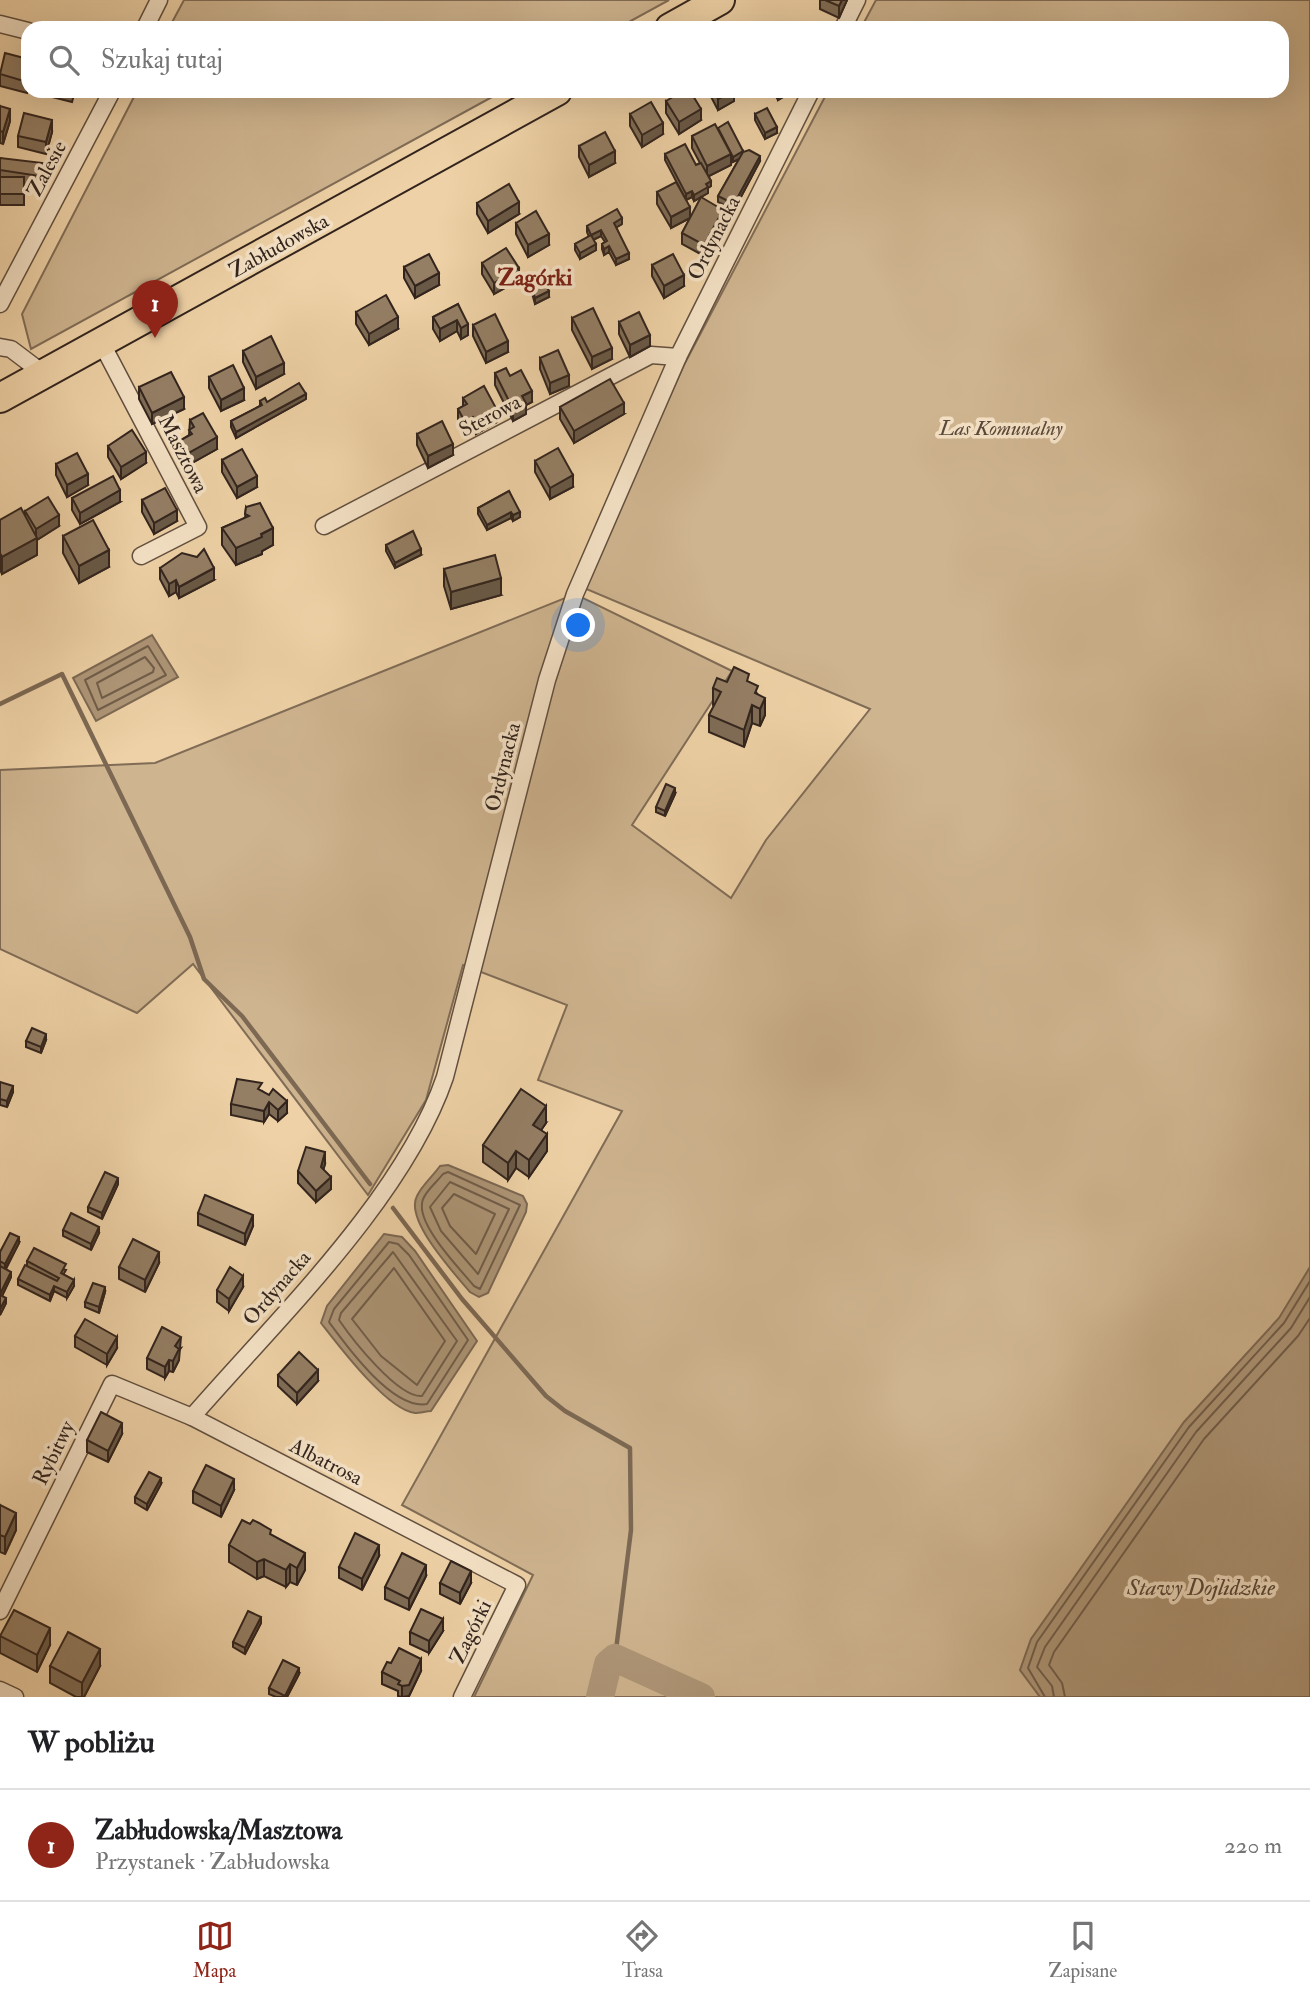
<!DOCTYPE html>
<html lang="pl">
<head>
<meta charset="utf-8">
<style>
  :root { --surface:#fff; --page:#f6f6f6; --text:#202124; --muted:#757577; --line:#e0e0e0; --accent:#8f2418 }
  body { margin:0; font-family:"IM FELL Double Pica",serif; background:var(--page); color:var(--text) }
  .you { position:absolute; left:579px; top:626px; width:24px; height:24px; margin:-18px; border:5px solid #fff; border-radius:50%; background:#1a73e8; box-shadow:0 0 0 10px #1a73e833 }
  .badge { display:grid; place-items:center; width:46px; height:46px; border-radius:50%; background:var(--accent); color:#fff; font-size:23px; font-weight:700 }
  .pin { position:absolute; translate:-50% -58px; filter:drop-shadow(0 2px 4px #0008) }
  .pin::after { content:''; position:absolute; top:37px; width:24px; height:21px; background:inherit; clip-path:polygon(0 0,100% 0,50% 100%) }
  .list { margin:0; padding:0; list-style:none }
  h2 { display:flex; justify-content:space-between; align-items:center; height:91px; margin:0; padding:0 28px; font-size:30px }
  h2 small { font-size:23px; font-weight:400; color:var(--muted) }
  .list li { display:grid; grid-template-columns:46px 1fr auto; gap:21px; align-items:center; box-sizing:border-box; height:112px; padding:0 28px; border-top:2px solid var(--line) }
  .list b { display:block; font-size:26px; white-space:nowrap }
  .list p { margin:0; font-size:23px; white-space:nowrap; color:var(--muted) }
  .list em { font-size:23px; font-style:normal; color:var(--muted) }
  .icon { flex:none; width:38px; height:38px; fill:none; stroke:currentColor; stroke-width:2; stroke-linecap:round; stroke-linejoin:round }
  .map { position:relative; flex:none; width:1310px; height:1697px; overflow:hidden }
  .search { position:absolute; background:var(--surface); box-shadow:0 7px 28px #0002; left:21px; right:21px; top:21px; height:77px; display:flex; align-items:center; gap:18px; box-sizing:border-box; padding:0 24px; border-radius:21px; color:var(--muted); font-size:26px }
  .sheet { height:203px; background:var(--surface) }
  nav { display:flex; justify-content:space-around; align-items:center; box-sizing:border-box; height:98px; border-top:2px solid var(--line); background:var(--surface); font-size:19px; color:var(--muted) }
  nav a { display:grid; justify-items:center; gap:4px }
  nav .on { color:var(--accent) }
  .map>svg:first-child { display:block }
  .green { fill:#ceb48f; stroke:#806c56; stroke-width:2 }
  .water { fill:#ae9677; stroke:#7c6853; stroke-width:2 }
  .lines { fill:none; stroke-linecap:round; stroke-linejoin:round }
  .shore { stroke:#705d4a; stroke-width:2 }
  .stream { stroke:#7c6853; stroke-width:4.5 }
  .river { stroke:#ae9677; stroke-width:28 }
  .street-casing { stroke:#614f3f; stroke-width:19 }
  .highway-casing { stroke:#32241d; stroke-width:32 }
  .street { stroke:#f4e1c5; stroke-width:16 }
  .highway { stroke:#eed1a6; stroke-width:28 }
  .wall { fill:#7f6c56; stroke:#32241d; stroke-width:2 }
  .shaded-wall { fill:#685846; stroke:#32241d; stroke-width:2 }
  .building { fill:#947e64; stroke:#32241d; stroke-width:2 }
  .labels { text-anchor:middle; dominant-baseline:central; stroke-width:7; stroke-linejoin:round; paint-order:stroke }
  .street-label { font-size:21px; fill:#32241d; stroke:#f4e1c5 }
  .park-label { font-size:21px; font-style:italic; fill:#59483a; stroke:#f4e1c5 }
  .neighbourhood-label { font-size:23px; font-weight:bold; fill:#7a1f14; stroke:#f4e1c5 }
  .water-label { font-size:23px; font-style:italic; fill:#574638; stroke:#f4e1c5 }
</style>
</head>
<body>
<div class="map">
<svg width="1310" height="1697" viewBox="0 0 1310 1697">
  <rect width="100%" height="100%" fill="#eed1a6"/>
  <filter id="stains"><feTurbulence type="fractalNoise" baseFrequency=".00286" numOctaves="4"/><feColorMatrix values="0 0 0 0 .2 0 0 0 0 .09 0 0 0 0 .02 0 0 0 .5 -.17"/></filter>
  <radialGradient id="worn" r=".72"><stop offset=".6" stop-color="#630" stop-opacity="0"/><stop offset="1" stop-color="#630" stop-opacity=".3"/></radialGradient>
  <g class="green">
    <polygon points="184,0 669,0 618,28 169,28"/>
    <polygon points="876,0 1310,0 1310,1697 474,1697 533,1575 402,1505 622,1111 538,1080 567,1005 463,965 426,1100 368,1195 193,964 137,1013 0,949 0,770 155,763 575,594 732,671 632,825 731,898 766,840 870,709 584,588 684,365 828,91 1282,91 1282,28 861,28"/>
    <polygon points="137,91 503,91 31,349 22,314"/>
  </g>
  <g class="water">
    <polygon points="152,635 178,677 96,721 73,678"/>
    <path d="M448,1165L523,1196L527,1204L526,1212L488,1293L479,1297L470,1292C455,1274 404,1220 417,1196C422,1185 433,1176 440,1166Z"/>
    <path d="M384,1234L402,1237L415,1251L477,1341L431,1411C427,1411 420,1413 415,1413C387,1410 339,1346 321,1323L327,1306Z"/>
    <polygon points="1310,1267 1310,1697 1040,1697 1020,1670 1031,1639 1184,1422 1279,1318"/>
  </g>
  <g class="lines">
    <g class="shore">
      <polygon points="148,646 166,675 98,710 85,680"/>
      <polygon points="145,657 154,668 153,672 102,698 97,683"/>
      <path d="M448,1172L520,1205L480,1289L474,1286C460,1269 419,1227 422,1204C422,1194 437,1182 443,1174Z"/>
      <polygon points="450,1182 509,1209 478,1274 441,1231 430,1207"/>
      <polygon points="454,1194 495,1214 476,1254 450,1226 442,1208"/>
      <path d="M389,1242L398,1244L409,1255L468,1340L427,1404C393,1410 348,1348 329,1322L334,1309Z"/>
      <path d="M393,1252L457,1341L422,1396C398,1398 352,1339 339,1320L341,1313Z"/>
      <polygon points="394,1268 445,1341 417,1385 381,1356 352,1319"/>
      <polyline points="1045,1697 1028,1668 1037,1642 1189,1427 1284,1323 1310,1281"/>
      <polyline points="1054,1697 1052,1686 1037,1667 1045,1647 1196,1432 1291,1328 1310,1297"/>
      <polyline points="1065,1697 1062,1683 1049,1665 1054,1652 1204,1439 1298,1336 1310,1318"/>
    </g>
    <g class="stream">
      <polyline points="0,704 62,674 190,937 204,979 242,1016 370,1184"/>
      <polyline points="393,1208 462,1299 546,1396 565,1411 630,1448 631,1530 615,1658"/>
    </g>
    <polyline class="river" points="600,1697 608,1664 615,1658 701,1697"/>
    <g class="street-casing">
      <g id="street">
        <polyline points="0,24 28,31"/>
        <polyline points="145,28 159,0"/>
        <polyline points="843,28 857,0"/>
        <polyline points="0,304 112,91"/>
        <polyline points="102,344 198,527 141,556"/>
        <polyline points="0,347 11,349 44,374"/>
        <polyline points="324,526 651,355 678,357"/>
        <path d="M192,1417C276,1320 404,1198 445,1077L547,680L575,594L678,357L811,91"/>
        <polyline points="0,1611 112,1384 192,1417 517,1585 462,1697"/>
        <polyline points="0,1690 15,1697"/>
      </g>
    </g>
    <g class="highway-casing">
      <g id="highway">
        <polyline points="670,28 720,0"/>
        <polyline points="0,398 557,91"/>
      </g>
    </g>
    <use href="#street" class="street"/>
    <use href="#highway" class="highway"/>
  </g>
  <g class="wall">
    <polygon points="820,0 847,0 839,18 820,9"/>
    <polygon points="28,59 27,93 0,86 0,74"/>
    <polygon points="44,91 75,91 72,102 44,95"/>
    <polygon points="708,91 734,91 734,101 718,110"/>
    <polygon points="773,91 793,91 778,100"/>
    <polygon points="666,101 701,120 679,134 666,113"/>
    <polygon points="0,106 10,121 3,144 0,143"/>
    <polygon points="630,114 663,134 642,147 630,126"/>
    <polygon points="755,114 777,133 765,139 755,120"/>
    <polygon points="718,129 743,152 760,161 734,210 718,202 718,196 739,159 733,162 731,158 731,165 709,176 711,186 708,188 708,193 694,201 692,197 686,200 690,218 723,221 704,256 682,244 682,233 690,218 671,228 657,204 657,192 685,198 665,160 665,154 696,165 700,163 692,148 692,136"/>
    <polygon points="52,132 46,154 18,147 18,136"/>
    <polygon points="579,146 615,163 589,177 579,157"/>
    <polygon points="0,158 43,174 39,187 24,185 24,205 0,205"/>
    <polygon points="477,203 519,214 488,233 477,214"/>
    <polygon points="516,223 549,245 528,257 516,234"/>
    <polygon points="622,224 616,227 629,259 616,265 609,252 604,255 602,249 602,244 605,242 601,236 593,240 596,250 580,259 575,250 575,244 589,237 587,232 587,226"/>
    <polygon points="482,263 519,280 494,294 482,274"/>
    <polygon points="652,265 684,286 664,298 652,276"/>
    <polygon points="404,267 439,285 415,298 404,278"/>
    <polygon points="530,280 549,297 535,304 530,286"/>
    <polygon points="458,304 468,335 461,339 457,331 440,341 433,329 433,317"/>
    <polygon points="356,312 398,329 369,345 356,324"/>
    <polygon points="572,318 612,359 592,369 572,330"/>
    <polygon points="619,322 650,346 630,357 619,334"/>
    <polygon points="473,325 508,352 486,363 473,336"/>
    <polygon points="243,351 284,374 256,389 243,362"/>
    <polygon points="540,358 569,386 550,394 540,369"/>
    <polygon points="495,373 510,376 532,402 526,405 526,414 513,421 495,385"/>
    <polygon points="209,377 244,400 221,411 209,388"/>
    <polygon points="139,387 184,409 152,424 139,399"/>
    <polygon points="463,398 497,422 476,434 473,429 465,433 458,420 458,409 463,406"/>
    <polygon points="306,399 236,438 231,427 231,421 260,406 260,401 267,402"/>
    <polygon points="560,407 624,414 574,443 560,419"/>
    <polygon points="190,420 217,449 183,468 176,455 176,443 189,435"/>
    <polygon points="417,434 453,455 428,468 417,445"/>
    <polygon points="108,446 146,463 121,479 108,457"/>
    <polygon points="222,460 257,487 237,498 222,472"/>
    <polygon points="535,461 573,487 550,499 535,472"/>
    <polygon points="56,464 88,485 67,497 56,475"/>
    <polygon points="509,491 520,517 513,521 511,518 487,530 478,514 478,508"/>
    <polygon points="72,498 120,502 80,524 72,510"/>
    <polygon points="142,500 177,521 154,534 142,512"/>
    <polygon points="246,507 273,545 262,551 262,554 236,565 222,545 222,528 245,518"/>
    <polygon points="25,511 59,526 37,540 37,555 2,574 0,570 0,520 25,516"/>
    <polygon points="63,536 109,567 79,583 63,553"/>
    <polygon points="386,545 421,555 395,568 386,551"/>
    <polygon points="160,568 214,580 179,598 176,592 169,596 160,579"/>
    <polygon points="444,569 501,595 451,609 444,586"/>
    <polygon points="727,682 749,682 758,695 765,715 760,726 752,723 744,747 709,732 709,715 714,706 713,705 713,688"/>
    <polygon points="675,794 665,816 656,812 656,807"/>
    <polygon points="46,1040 41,1053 26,1047 26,1041"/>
    <polygon points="0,1082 13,1092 7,1107 0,1105"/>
    <polygon points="262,1091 287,1113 278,1121 269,1114 264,1122 231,1115 231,1104"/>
    <polygon points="546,1123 541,1130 547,1151 529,1177 516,1168 508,1180 483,1162 483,1145"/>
    <polygon points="325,1164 323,1170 331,1189 316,1202 298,1183 298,1171"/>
    <polygon points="118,1184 102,1219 88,1212 88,1207"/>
    <polygon points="198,1213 253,1226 245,1245 198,1225"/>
    <polygon points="63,1230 99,1233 91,1250 63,1236"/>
    <polygon points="19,1243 6,1269 11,1277 2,1296 6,1303 0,1315 0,1252"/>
    <polygon points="27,1261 66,1270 63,1275 74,1286 67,1298 54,1291 50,1301 18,1285 18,1279 27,1266"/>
    <polygon points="159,1263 145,1292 119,1279 119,1267"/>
    <polygon points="243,1287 229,1311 217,1302 217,1290"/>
    <polygon points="105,1292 99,1313 85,1307 85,1302"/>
    <polygon points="75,1336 117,1348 107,1365 75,1347"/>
    <polygon points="181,1348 179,1351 179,1360 173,1372 169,1371 165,1378 147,1369 147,1358"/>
    <polygon points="278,1375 318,1381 297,1404 278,1386"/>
    <polygon points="122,1434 108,1462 87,1452 87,1440"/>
    <polygon points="161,1484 147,1510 135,1503 135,1497"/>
    <polygon points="234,1490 221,1517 193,1503 193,1491"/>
    <polygon points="0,1505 16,1530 5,1554 0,1552"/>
    <polygon points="271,1535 305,1570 297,1585 290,1582 286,1587 264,1576 257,1579 229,1562 229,1545"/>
    <polygon points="379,1556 362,1590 339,1578 339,1567"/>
    <polygon points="426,1576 409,1610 385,1599 385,1587"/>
    <polygon points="440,1583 471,1583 460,1604 440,1594"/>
    <polygon points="261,1623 245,1654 233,1647 233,1642"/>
    <polygon points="443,1631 429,1653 410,1644 410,1632"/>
    <polygon points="0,1636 50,1645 37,1672 0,1653"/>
    <polygon points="391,1663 421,1671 409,1696 401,1697 398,1696 398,1691 382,1684 382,1672"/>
    <polygon points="50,1666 100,1666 84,1697 76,1697 50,1683"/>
    <polygon points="299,1674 287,1697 276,1697 269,1694 269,1688"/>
  </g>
  <g class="shaded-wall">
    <polygon points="842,0 847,0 839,18 839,6"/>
    <polygon points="732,91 734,91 734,101 718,110 718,99"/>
    <polygon points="783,91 793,91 778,100 778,94"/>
    <polygon points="10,109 10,121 3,144 3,132"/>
    <polygon points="701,109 701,120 679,134 679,122"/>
    <polygon points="52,120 52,132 46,154 46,142"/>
    <polygon points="663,123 663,134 642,147 642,135"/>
    <polygon points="777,127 777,133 765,139 765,133"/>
    <polygon points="615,151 615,163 589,177 589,165"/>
    <polygon points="743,151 743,157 733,162 733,157"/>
    <polygon points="731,154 731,165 707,177 707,166"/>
    <polygon points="760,156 760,161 734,210 734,204"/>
    <polygon points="43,163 43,174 39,187 39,176"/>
    <polygon points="711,181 711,186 708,188 708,193 694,201 694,195 706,184"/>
    <polygon points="692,191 692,197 686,200 686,194"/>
    <polygon points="519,202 519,214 488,233 488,221"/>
    <polygon points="690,207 690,218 671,228 671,217"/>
    <polygon points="723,210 723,221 704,256 704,245"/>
    <polygon points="622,218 622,224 614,229 614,223"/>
    <polygon points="601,230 601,236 591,241 591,235"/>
    <polygon points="549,234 549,245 528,257 528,245"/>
    <polygon points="596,244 596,250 580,259 580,253"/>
    <polygon points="609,246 609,252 604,255 604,249"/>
    <polygon points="629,253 629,259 616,265 616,259"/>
    <polygon points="519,268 519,280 494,294 494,283"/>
    <polygon points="439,273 439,285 415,298 415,286"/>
    <polygon points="684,275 684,286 664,298 664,286"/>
    <polygon points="549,291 549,297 535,304 535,298"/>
    <polygon points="398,317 398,329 369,345 369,334"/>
    <polygon points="457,320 457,331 440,341 440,329"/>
    <polygon points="468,324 468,335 461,339 461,328"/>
    <polygon points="650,335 650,346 630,357 630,345"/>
    <polygon points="508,341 508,352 486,363 486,352"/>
    <polygon points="612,348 612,359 592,369 592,357"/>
    <polygon points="284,363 284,374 256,389 256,377"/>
    <polygon points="569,375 569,386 550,394 550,383"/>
    <polygon points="244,388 244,400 221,411 221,400"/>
    <polygon points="532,391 532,402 526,405 526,414 513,421 513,409 522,396"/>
    <polygon points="306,394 306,399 236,438 236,432"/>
    <polygon points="184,397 184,409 152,424 152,413"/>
    <polygon points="624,403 624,414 574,443 574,431"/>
    <polygon points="497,410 497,422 476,434 476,422"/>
    <polygon points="473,417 473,429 465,433 465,422"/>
    <polygon points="217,437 217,449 183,468 183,456"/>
    <polygon points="453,444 453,455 428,468 428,456"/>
    <polygon points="146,452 146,463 121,479 121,467"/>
    <polygon points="88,474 88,485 67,497 67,485"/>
    <polygon points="573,475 573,487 550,499 550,488"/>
    <polygon points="257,476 257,487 237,498 237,487"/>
    <polygon points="120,490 120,502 80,524 80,513"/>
    <polygon points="177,510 177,521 154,534 154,523"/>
    <polygon points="511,512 511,518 487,530 487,525"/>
    <polygon points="520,512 520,517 513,521 513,515"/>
    <polygon points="59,515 59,526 37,540 37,555 2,574 2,557 36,538 36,529"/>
    <polygon points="273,528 273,545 262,551 262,554 236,565 236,548"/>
    <polygon points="421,549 421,555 395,568 395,563"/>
    <polygon points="109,550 109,567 79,583 79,566"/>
    <polygon points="214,568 214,580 179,598 179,587"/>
    <polygon points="501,578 501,595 451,609 451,592"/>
    <polygon points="176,580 176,592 169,596 169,584"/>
    <polygon points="765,698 765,715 760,726 760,709"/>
    <polygon points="752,705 752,723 744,747 744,730"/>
    <polygon points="675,788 675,794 665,816 665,811"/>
    <polygon points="46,1034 46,1040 41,1053 41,1047"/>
    <polygon points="13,1086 13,1092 7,1107 7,1101"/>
    <polygon points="287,1101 287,1113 278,1121 278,1110"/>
    <polygon points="269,1102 269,1114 264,1122 264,1111"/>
    <polygon points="546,1106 546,1123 533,1142 533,1125"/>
    <polygon points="547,1134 547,1151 529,1177 529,1160"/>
    <polygon points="516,1151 516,1168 508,1180 508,1163"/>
    <polygon points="325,1152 325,1164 321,1178 321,1167"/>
    <polygon points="331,1177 331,1189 316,1202 316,1191"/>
    <polygon points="118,1178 118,1184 102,1219 102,1213"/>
    <polygon points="253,1215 253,1226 245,1245 245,1234"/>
    <polygon points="99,1227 99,1233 91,1250 91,1244"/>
    <polygon points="19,1237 19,1243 5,1269 5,1264"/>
    <polygon points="159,1252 159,1263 145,1292 145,1280"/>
    <polygon points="11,1272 11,1277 0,1300 0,1294"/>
    <polygon points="243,1276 243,1287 229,1311 229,1299"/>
    <polygon points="74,1280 74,1286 67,1298 67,1292"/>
    <polygon points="54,1286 54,1291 50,1301 50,1295"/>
    <polygon points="105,1287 105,1292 99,1313 99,1307"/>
    <polygon points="6,1298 6,1303 0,1315 0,1309"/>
    <polygon points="117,1337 117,1348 107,1365 107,1354"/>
    <polygon points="181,1337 179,1360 173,1372 173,1361 175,1346"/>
    <polygon points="169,1360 169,1371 165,1378 165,1367"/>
    <polygon points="318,1370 318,1381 297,1404 297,1393"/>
    <polygon points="122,1423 122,1434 108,1462 108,1451"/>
    <polygon points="161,1478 161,1484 147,1510 147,1504"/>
    <polygon points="234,1479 234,1490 221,1517 221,1506"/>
    <polygon points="16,1513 16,1530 5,1554 5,1537"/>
    <polygon points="379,1545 379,1556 362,1590 362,1579"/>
    <polygon points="305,1553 305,1570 297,1585 297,1568"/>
    <polygon points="264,1559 264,1576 257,1579 257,1562"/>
    <polygon points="290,1564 290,1582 286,1587 286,1570"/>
    <polygon points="426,1565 426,1576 409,1610 409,1599"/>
    <polygon points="471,1571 471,1583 460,1604 460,1593"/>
    <polygon points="261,1617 261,1623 245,1654 245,1648"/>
    <polygon points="443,1619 443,1631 429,1653 429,1641"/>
    <polygon points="50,1628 50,1645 37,1672 37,1655"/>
    <polygon points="100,1649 100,1666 84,1697 82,1697 82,1683"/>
    <polygon points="421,1659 421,1671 409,1696 402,1697 402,1686"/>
    <polygon points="299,1668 299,1674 287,1697 285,1697"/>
  </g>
  <g class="building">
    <polygon points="825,0 842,0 839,6"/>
    <polygon points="5,53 28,59 27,82 0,74"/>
    <polygon points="683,91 690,91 701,109 679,122 666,101"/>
    <polygon points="714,91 732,91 718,99"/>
    <polygon points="651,102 663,123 642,135 630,114"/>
    <polygon points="0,106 10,109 3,132 0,131"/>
    <polygon points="767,108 777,127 765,133 755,114"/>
    <polygon points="24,113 52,120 46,142 18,136"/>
    <polygon points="728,122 743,151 733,157 718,128"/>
    <polygon points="715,124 731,154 707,166 692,136"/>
    <polygon points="605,132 615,151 589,165 579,146"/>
    <polygon points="685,144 696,165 701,163 711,181 706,184 708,187 694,195 692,191 686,194 665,154"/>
    <polygon points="749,150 760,156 734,204 718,196 743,152"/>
    <polygon points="0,158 43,163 39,176 0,170"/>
    <rect x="0" y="177" width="24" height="17"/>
    <polygon points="676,182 690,207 671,217 657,192"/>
    <polygon points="509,184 519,202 488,221 477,203"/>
    <polygon points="701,197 723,210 704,245 682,233"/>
    <polygon points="617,209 622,218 614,223 629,253 616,259 609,246 604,249 602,244 607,241 601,230 591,235 596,244 580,253 575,244 591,235 587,226"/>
    <polygon points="536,211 549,234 528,245 516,223"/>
    <polygon points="506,248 519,268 494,283 482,263"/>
    <polygon points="429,254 439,273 415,286 404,267"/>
    <polygon points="673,254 684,275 664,286 652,265"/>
    <polygon points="540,275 549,291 535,298 530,280"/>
    <polygon points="386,295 398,317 369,334 356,312"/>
    <polygon points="458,304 468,324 461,328 457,320 440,329 433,317"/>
    <polygon points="593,308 612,348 592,357 572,318"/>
    <polygon points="639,312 650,335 630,345 619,322"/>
    <polygon points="495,314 508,341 486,352 473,325"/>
    <polygon points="271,336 284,363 256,377 243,351"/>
    <polygon points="558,350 569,375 550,383 540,358"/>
    <polygon points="233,365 244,388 221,400 209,377"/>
    <polygon points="506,368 510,376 521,370 532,391 522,396 526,403 513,409 495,373"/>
    <polygon points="171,372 184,397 152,413 139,387"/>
    <polygon points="610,379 624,403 574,431 560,407"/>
    <polygon points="299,383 306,394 236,432 231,421 262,405 260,401 265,398 267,402"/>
    <polygon points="484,386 497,410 476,422 473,417 465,422 458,409 467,404 463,398"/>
    <polygon points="203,413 217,437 183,456 176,443 192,434 189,430 194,427 190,420"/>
    <polygon points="442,421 453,444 428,456 417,434"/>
    <polygon points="132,430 146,452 121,467 108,446"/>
    <polygon points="558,448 573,475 550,488 535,461"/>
    <polygon points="242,449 257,476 237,487 222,460"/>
    <polygon points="77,453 88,474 67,485 56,464"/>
    <polygon points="113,476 120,490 80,513 72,498"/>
    <polygon points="165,488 177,510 154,523 142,500"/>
    <polygon points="509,491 520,512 513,515 511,512 487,525 478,508"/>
    <polygon points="48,497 59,515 36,529 25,511"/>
    <polygon points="260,503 273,528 261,534 262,537 236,548 222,528 249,516 245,514 246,507"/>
    <polygon points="21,508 37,538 2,557 0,553 0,520"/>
    <polygon points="93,520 109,550 79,566 63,536"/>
    <polygon points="413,531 421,549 395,563 386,545"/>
    <polygon points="204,549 214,568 179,587 176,580 169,584 160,568 182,553 197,557"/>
    <polygon points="495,555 501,578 451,592 444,569"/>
    <polygon points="734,667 749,674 747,681 758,686 755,693 765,698 760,709 752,705 744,730 709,715 721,692 713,688 717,678 727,682"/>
    <polygon points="666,784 675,788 665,811 656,807"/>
    <polygon points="32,1028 46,1034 41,1047 26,1041"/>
    <polygon points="237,1079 262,1083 258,1089 269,1095 273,1089 287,1101 278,1110 269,1102 264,1111 231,1104"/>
    <polygon points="0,1082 13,1086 7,1101 0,1099"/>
    <polygon points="521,1089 546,1106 533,1125 547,1134 529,1160 516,1151 508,1163 483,1145"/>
    <polygon points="306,1147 325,1152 321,1167 331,1177 316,1191 298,1171"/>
    <polygon points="105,1172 118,1178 102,1213 88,1207"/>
    <polygon points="205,1195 253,1215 245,1234 198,1213"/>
    <polygon points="71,1213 99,1227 91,1244 63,1230"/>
    <polygon points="10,1233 19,1237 5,1264 0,1261 0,1252"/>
    <polygon points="133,1239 159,1252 145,1280 119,1267"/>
    <polygon points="34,1248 66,1264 61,1273 74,1280 67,1292 54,1286 50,1295 18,1279 25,1265 57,1281 59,1278 27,1261"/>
    <polygon points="0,1266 11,1272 0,1294"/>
    <polygon points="230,1267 243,1276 229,1299 217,1290"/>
    <polygon points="93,1283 105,1287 99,1307 85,1302"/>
    <polygon points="0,1295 6,1298 0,1309"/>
    <polygon points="85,1319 117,1337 107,1354 75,1336"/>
    <polygon points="162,1327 181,1337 175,1346 179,1349 173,1361 169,1360 165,1367 147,1358"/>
    <polygon points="299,1352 318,1370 297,1393 278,1375"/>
    <polygon points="101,1412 122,1423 108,1451 87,1440"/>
    <polygon points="206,1465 234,1479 221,1506 193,1491"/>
    <polygon points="149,1472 161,1478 147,1504 135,1497"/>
    <polygon points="0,1505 16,1513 5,1537 0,1535"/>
    <polygon points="242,1520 250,1524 253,1520 259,1523 271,1530 270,1534 305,1553 297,1568 290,1564 286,1570 264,1559 257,1562 229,1545"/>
    <polygon points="355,1533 379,1545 362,1579 339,1567"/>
    <polygon points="402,1553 426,1565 409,1599 385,1587"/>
    <polygon points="451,1561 471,1571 460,1593 440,1583"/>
    <polygon points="421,1609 443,1619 429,1641 410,1632"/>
    <polygon points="14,1610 50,1628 37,1655 0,1636"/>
    <polygon points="248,1611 261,1617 245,1648 233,1642"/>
    <polygon points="68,1632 100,1649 82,1683 50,1666"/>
    <polygon points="399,1648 421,1659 409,1685 402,1686 398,1684 400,1681 382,1672 387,1662 391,1663"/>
    <polygon points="283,1660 299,1668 285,1696 269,1688"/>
  </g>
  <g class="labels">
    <g class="street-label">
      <text transform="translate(47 169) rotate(-62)">Zalesie</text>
      <text transform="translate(714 238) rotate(-63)">Ordynacka</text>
      <text transform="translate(279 246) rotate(-29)">Zabłudowska</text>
      <text transform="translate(490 416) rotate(-28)">Sterowa</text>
      <text transform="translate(183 454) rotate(63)">Masztowa</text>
      <text transform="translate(503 767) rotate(-76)">Ordynacka</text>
      <text transform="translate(277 1288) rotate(-49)">Ordynacka</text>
      <text transform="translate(54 1453) rotate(-64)">Rybitwy</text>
      <text transform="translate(326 1462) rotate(27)">Albatrosa</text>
      <text transform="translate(471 1632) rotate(-64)">Zagórki</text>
    </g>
    <g class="park-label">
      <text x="1001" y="428">Las Komunalny</text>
    </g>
    <g class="neighbourhood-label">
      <text x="535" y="277">Zagórki</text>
    </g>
    <g class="water-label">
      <text x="1201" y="1587">Stawy Dojlidzkie</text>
    </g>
  </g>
  <rect width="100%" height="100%" filter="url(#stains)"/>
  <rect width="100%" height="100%" fill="url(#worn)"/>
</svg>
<div class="you"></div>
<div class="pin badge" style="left:155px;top:338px">1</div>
<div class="search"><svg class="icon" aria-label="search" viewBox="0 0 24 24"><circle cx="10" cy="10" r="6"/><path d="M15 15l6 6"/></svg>Szukaj tutaj</div>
</div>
<section class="sheet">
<h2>W pobliżu<small></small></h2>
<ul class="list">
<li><span class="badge">1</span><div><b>Zabłudowska/Masztowa</b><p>Przystanek · Zabłudowska</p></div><em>220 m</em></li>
</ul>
</section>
<nav>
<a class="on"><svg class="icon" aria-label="map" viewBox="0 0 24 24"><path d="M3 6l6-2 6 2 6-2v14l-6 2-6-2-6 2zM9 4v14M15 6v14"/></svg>Mapa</a>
<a><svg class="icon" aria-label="directions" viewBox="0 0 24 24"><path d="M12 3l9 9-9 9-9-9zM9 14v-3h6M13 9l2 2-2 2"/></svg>Trasa</a>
<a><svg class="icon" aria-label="saved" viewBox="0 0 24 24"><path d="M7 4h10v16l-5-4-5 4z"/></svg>Zapisane</a>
</nav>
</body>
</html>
